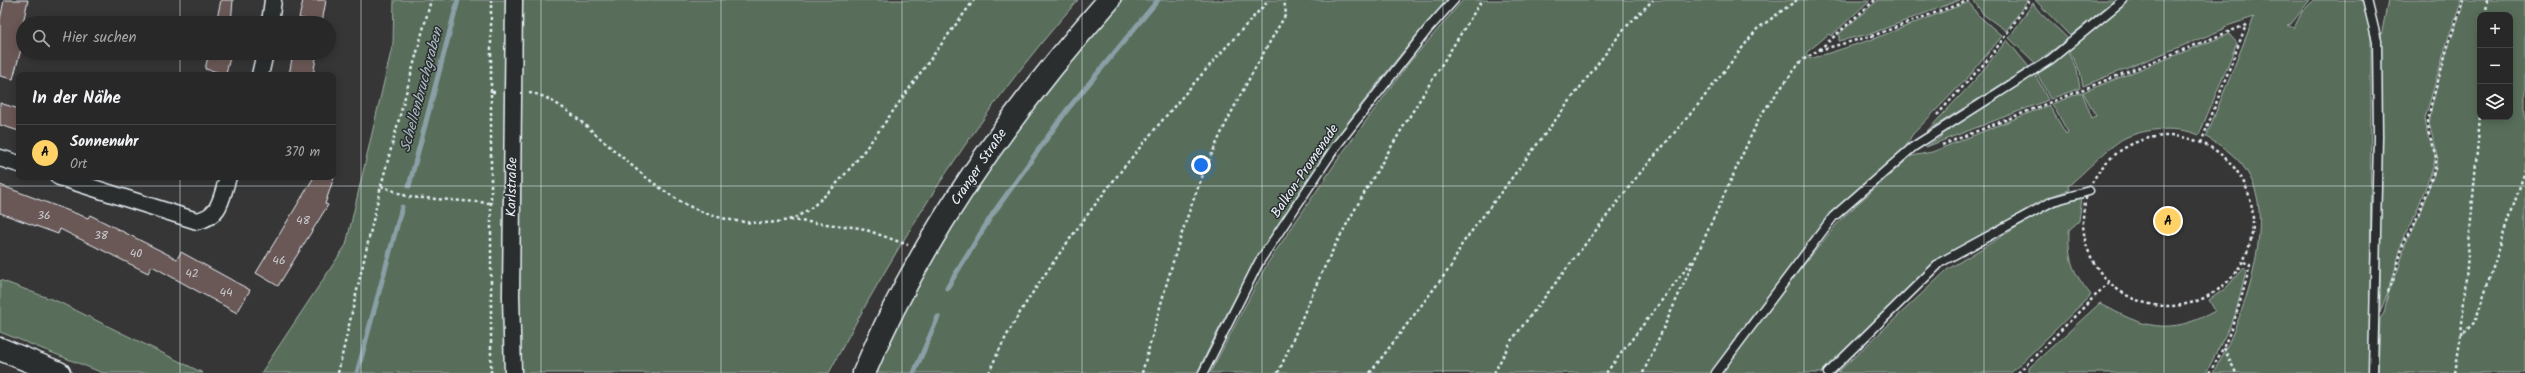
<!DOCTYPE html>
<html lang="de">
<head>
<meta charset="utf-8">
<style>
  :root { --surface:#292828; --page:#313030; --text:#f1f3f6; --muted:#a5a6a8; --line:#454445; --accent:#ffd166 }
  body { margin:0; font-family:Kalam,sans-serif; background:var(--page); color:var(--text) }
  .controls { position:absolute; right:12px; top:12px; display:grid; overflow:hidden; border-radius:8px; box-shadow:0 2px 10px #0003 }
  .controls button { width:36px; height:36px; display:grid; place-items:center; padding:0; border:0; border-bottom:1px solid var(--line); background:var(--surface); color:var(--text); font:20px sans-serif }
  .you { position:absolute; left:1201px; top:165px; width:14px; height:14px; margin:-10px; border:3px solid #fff; border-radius:50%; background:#1a73e8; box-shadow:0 0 0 6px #1a73e833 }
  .badge { display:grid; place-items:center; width:26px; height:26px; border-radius:50%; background:var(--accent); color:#111; font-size:13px; font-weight:700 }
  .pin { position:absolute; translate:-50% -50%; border:2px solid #fff; box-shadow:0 1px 4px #0006 }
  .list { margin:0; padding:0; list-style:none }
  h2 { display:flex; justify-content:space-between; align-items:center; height:52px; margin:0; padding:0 16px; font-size:17px }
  h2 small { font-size:13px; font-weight:400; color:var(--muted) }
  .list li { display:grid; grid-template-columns:26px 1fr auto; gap:12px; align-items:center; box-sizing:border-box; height:56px; padding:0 16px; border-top:1px solid var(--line) }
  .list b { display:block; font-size:15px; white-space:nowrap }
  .list p { margin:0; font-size:13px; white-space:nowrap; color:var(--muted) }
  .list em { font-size:13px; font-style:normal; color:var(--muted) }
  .icon { flex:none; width:22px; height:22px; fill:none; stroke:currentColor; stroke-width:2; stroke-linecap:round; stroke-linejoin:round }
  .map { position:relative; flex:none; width:2525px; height:373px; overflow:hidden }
  .search { position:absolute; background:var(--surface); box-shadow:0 2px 10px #0003; left:16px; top:16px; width:320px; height:44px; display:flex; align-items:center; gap:10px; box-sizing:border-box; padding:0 14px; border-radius:22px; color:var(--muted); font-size:15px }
  .panel { position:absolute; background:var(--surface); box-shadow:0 2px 10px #0003; left:16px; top:72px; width:320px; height:108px; border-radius:8px }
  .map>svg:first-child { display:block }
  .green { fill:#586e5a; stroke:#a0b0a9; fill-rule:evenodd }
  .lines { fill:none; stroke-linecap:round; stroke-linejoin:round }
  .stream { stroke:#8a9fa6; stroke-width:5 }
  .building { fill:#6b5857; stroke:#e8f1f8 }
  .service-casing { stroke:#e8f1f8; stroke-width:11 }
  .minor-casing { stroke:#e8f1f8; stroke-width:19 }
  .secondary-casing { stroke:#e8f1f8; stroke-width:25 }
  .path { stroke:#e8f1f8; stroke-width:2.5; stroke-dasharray:3 3; stroke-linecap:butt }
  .service { stroke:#2a2d2e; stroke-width:8 }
  .minor { stroke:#2a2d2e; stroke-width:16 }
  .secondary { stroke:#2a2d2e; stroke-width:22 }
  .grid { fill:none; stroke:#e8f1f8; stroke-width:1; stroke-opacity:0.55 }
  .labels { text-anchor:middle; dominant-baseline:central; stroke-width:3; stroke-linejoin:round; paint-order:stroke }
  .number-label { font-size:12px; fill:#c9cbd0 }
  .street-label { font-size:14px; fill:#e8f1f8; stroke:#2a2d2e }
  .water-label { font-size:15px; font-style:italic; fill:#aabac2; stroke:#2a2d2e }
</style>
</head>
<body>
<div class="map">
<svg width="2525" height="373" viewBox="0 0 2525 373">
  <rect width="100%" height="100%" fill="#373636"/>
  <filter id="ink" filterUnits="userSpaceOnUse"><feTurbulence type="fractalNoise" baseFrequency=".025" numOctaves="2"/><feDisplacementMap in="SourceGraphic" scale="8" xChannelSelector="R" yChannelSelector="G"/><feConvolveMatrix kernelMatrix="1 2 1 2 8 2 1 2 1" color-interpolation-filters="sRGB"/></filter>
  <g filter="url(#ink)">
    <g class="green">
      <path d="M394,0H1078C981,109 896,244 829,373H261L346,245L393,43Z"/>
      <path d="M1122,0H1447C1347,113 1262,236 1197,373H876C931,236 1027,111 1122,0Z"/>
      <polygon points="1463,0 1870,0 1831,36 1829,34 1806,53 1810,59 1873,39 1969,2 1977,14 2002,36 1971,74 1912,135 1905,148 1832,214 1741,330 1711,373 1210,373 1267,264 1343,152 1409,63"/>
      <polygon points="1878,0 1960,0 1873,33 1839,41 1839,34"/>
      <polygon points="1973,0 2028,0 2006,31 1984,15"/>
      <polygon points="2035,0 2115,0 2070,36"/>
      <path d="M2127,0H2310L2291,24L2287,25L2294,28L2302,12L2314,0H2365L2371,40L2370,373H2213C2240,328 2277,227 2250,177C2240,158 2224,147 2206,137L2254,17L2224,27V29L2083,86L2080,71L2068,50Z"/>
      <polygon points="2388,0 2462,0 2449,36 2425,118 2428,136 2434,146 2436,155 2433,168 2412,223 2404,235 2393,278 2380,313 2380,42"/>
      <path d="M2465,0H2525V373H2378L2380,319L2384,313L2388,294L2399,267L2407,238L2414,228L2435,171L2438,156L2429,123L2432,105L2443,62ZM2480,15H2510V117H2480Z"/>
      <path d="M2033,3C2041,17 2057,26 2068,39L2035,63L2009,38Z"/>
      <path d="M2229,34L2237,43L2199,135C2178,126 2148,128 2127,137C2112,143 2083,174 2068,186L2069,190L2046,198L1939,260L1823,373H1721L1748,334L1841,219L1911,156L1932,152L2049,105L2066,134L2068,132L2052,104L2082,92L2092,118L2096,116L2083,92Z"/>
      <polygon points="2007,40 2029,67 1927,131 1975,80"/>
      <polygon points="2067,51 2077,70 2080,88 2050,99 2037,73"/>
      <polygon points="2035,74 2048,100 1926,147 1941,137 1940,134"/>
      <path d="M2082,197L2079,221L2069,230C2068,261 2072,271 2091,295L2011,373H1837L1948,269L2035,216L2063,202Z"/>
      <path d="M2244,267L2246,271L2235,316L2206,373H2029V368L2100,303C2143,328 2169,336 2215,311L2209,300L2226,288Z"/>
      <polygon points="0,280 59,302 203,373 103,373 0,332"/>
    </g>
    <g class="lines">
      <g class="stream">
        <polyline points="409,186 458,0"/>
        <polyline points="947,288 992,215 1067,110 1158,0"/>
        <polyline points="357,373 402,207"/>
        <polyline points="914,373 938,317"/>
      </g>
    </g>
    <g class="building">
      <polygon points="4,0 28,0 19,41 23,42 13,79 0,76 0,20"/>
      <polygon points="221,0 233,0 231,23 216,23"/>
      <polygon points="303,0 326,0 322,23 299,18"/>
      <polygon points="209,53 231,53 226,74 205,69"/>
      <polygon points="293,53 317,53 313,75 289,75"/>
      <polygon points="0,103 19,109 19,131 0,125"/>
      <polygon points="314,177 334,177 325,204 328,205 278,286 256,273"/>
      <polygon points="0,185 88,218 90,215 177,259 181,252 250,290 237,313 152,266 148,273 60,229 58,234 0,213"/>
    </g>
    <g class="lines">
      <g class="service-casing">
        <g id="service">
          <polyline points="2367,0 2377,41 2378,137 2373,373"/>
          <polyline points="1203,373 1259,262 1336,146 1428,29 1454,0"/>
          <polyline points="1716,373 1833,217 1913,147 2051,59 2123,0"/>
          <polyline points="1828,373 1941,262 2053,201 2089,191"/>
        </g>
      </g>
      <g class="minor-casing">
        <g id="minor">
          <polyline points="270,23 273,0"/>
          <polyline points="260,75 265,53"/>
          <polyline points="0,158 19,164"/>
          <path d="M59,177L197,221C221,216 221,198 228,177"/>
          <polyline points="513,373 511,296 514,0"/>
        </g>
      </g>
      <g class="secondary-casing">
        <g id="secondary">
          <polyline points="0,349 59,373"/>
          <path d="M864,373C921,236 1011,111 1109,0"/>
        </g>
      </g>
      <g class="path">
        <polyline points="2486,15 2487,0"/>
        <polyline points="1819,50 1875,0"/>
        <polyline points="491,92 491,0"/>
        <path d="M529,93C556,94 601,140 622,157C640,173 660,189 680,201C709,219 755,228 788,220C827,210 882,126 906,93C928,62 951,31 974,0"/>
        <polyline points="1937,115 1991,56 2030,0"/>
        <polyline points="2480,117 2461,335 2475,322 2525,171"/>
        <circle cx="2168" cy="221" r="85"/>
        <polyline points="2201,143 2246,25"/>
        <polyline points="1942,145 2246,25"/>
        <polyline points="381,186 409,197 491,203"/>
        <polyline points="790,220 861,228 908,245"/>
        <polyline points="2388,292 2393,281 2405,238 2413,228 2435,169 2437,156 2429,134 2428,121 2431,105 2450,39 2464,0"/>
        <polyline points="2224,348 2236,373"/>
        <polyline points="338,373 381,186 431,0"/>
        <polyline points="491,373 491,92 498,92"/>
        <path d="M989,373C1008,326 1038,284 1067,243C1128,157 1197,78 1269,0"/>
        <path d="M1142,373C1161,305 1178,235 1205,170C1227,116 1257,64 1286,14L1284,0"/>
        <path d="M1278,373C1298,330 1314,286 1336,244C1381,160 1432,80 1482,0"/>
        <polyline points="1370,373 1452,265 1462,244 1624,29 1653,0"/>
        <polyline points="1494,373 1511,341 1636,178 1697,106 1757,29 1797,0"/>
        <polyline points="1606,373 1692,261"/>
        <polyline points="1643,373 1760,116 1801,61 1819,50 1872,36 1970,0"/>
        <polyline points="2018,373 2109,282"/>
        <path d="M2209,373C2231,340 2240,303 2250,265L2244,262"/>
        <polyline points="2455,373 2461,335"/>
      </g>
      <use href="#service" class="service"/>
      <use href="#minor" class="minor"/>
      <use href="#secondary" class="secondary"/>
    </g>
  </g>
  <path class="grid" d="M180,0V23M361,0V373M541,0V373M721,0V373M902,0V373M1082,0V373M1262,0V373M1443,0V373M1623,0V373M1804,0V373M1984,0V373M2164,0V373M2345,0V373M180,53V75M180,177V373M0,186H2525"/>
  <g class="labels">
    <g class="number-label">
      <text x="44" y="215">36</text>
      <text x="303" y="220">48</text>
      <text x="101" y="235">38</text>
      <text x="136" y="253">40</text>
      <text x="279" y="260">46</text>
      <text x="192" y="273">42</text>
      <text x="226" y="292">44</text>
    </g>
    <g class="street-label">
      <text transform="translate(979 167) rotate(-56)">Cranger Straße</text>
      <text transform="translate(1305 171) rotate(-56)">Balkon-Promenade</text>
      <text transform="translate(512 187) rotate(-89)">Karlstraße</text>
    </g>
    <g class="water-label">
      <text transform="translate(422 90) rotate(-75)">Schellenbruchgraben</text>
    </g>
  </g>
</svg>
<div class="controls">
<button>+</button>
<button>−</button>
<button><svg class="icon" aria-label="layers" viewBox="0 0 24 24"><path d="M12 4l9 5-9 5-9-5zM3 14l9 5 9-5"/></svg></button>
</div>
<div class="you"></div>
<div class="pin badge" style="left:2168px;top:221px">A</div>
<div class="search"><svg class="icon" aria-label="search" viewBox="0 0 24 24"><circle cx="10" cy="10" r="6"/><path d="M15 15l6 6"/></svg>Hier suchen</div>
<section class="panel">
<h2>In der Nähe<small></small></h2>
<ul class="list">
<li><span class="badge">A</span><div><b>Sonnenuhr</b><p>Ort</p></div><em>370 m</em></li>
</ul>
</section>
</div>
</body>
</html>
